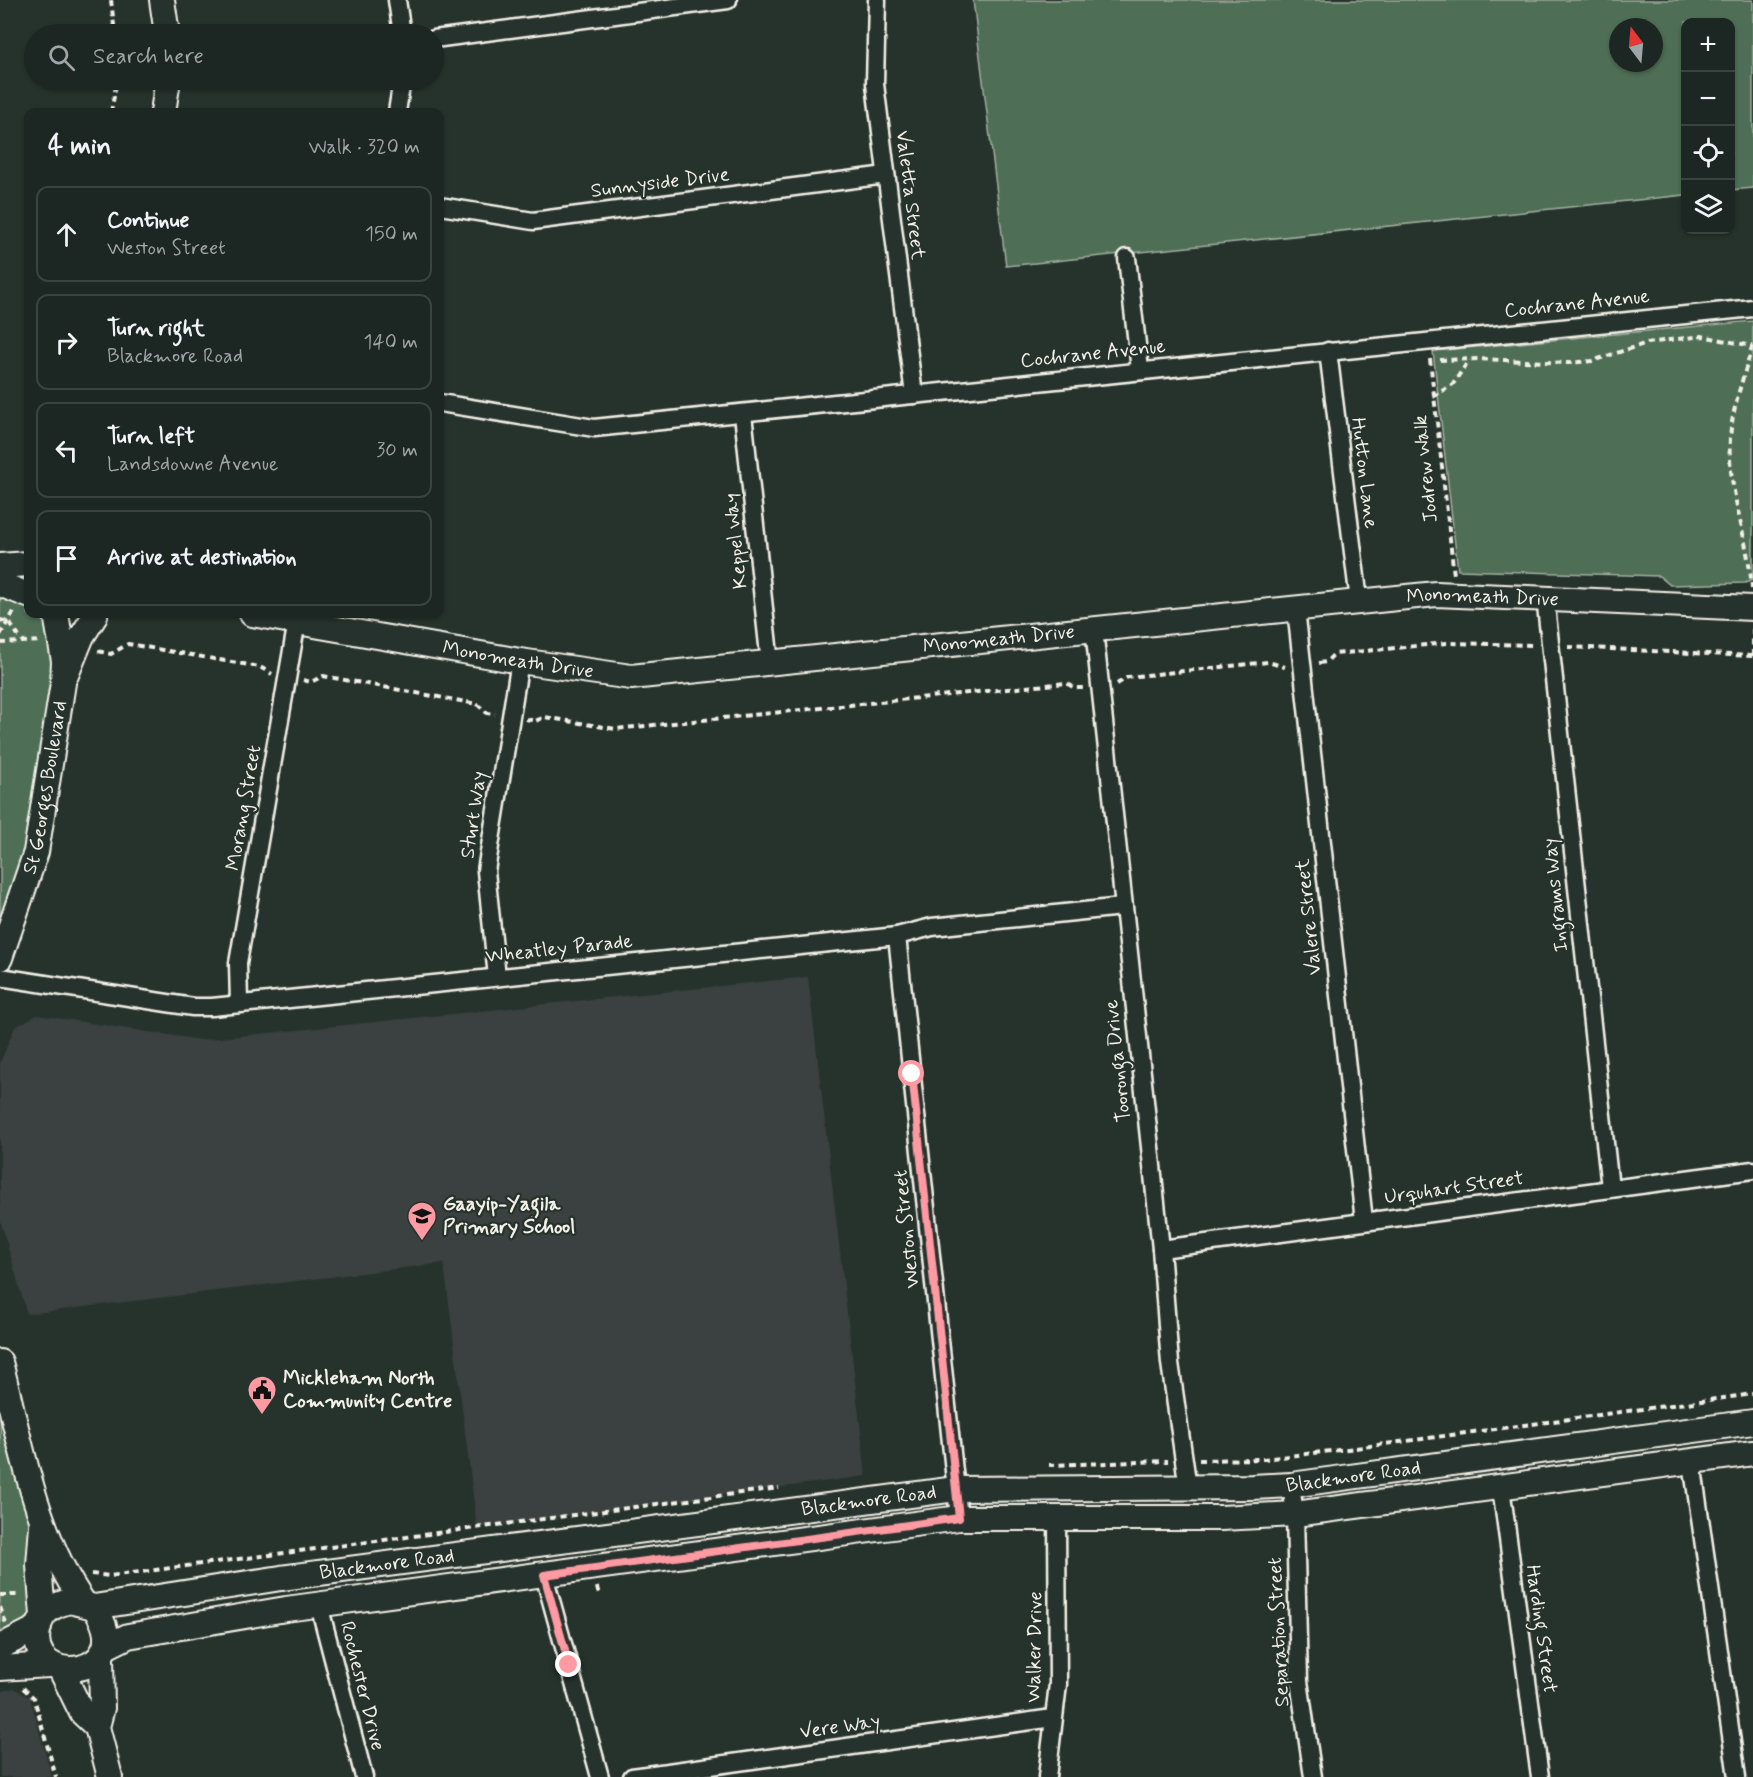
<!DOCTYPE html>
<html lang="en">
<head>
<meta charset="utf-8">
<style>
  :root { --surface:#1c2622; --page:#29322f; --text:#f1f3f6; --muted:#a0a5a5; --line:#3a4340 }
  body { margin:0; font-family:Mynerve,sans-serif; background:var(--page); color:var(--text) }
  .controls { position:absolute; right:18px; top:18px; display:grid; overflow:hidden; border-radius:12px; box-shadow:0 2px 4px #0004 }
  .controls button { width:54px; height:54px; display:grid; place-items:center; padding:0; border:0; border-bottom:2px solid var(--line); background:var(--surface); color:var(--text); font:30px sans-serif }
  .compass { position:absolute; left:1609px; top:18px; width:54px; height:54px; border-radius:50%; background:var(--surface); box-shadow:0 2px 4px #0004; rotate:344deg }
  .stop { position:absolute; width:18px; height:18px; margin:-14px; border:4px solid #ff9aa2; border-radius:50%; background:#fff }
  .stop.end { background:#ff9aa2; border-color:#fff; box-shadow:0 2px 6px #0008 }
  .list { margin:0; padding:0; list-style:none }
  h2 { display:flex; justify-content:space-between; align-items:center; height:78px; margin:0; padding:0 24px; font-size:26px }
  h2 small { font-size:20px; font-weight:400; color:var(--muted) }
  .list li { display:grid; grid-template-columns:39px 1fr auto; gap:18px; align-items:center; box-sizing:border-box; height:96px; margin:0 12px 12px; padding:0 12px; border:2px solid var(--line); border-radius:12px }
  .list b { display:block; font-size:22px; white-space:nowrap }
  .list p { margin:0; font-size:20px; white-space:nowrap; color:var(--muted) }
  .list em { font-size:20px; font-style:normal; color:var(--muted) }
  .icon { flex:none; width:33px; height:33px; fill:none; stroke:currentColor; stroke-width:2; stroke-linecap:round; stroke-linejoin:round }
  .map { position:relative; flex:none; width:1753px; height:1777px; overflow:hidden }
  .search { position:absolute; background:var(--surface); box-shadow:0 2px 4px #0004; left:24px; top:24px; width:420px; height:66px; display:flex; align-items:center; gap:15px; box-sizing:border-box; padding:0 21px; border-radius:33px; color:var(--muted); font-size:22px }
  .panel { position:absolute; background:var(--surface); box-shadow:0 2px 4px #0004; left:24px; top:108px; width:420px; height:510px; border-radius:12px }
  .map>svg:first-child { display:block }
  .built { fill:#3b413f }
  .green { fill:#4f6e57; stroke:#a2b0a0; stroke-width:1.5; fill-rule:evenodd }
  .lines { fill:none; stroke-linecap:round; stroke-linejoin:round }
  .street-casing { stroke:#f4f1e8; stroke-width:21 }
  .secondary-casing { stroke:#f4f1e8; stroke-width:28 }
  .path { stroke:#f4f1e8; stroke-width:4; stroke-dasharray:6 4.5; stroke-linecap:butt }
  .street { stroke:#26332d; stroke-width:16 }
  .secondary { stroke:#26332d; stroke-width:24 }
  .route { stroke:#ff9aa2; stroke-width:8 }
  .labels { text-anchor:middle; dominant-baseline:central; stroke-width:4.5; stroke-linejoin:round; paint-order:stroke }
  .street-label { font-size:20px; fill:#f4f1e8; stroke:#26332d }
  .poi-label { font-size:20px; font-weight:bold; fill:#f4f1e8; stroke:#26332d; text-anchor:start }
</style>
</head>
<body>
<div class="map">
<svg width="1753" height="1777" viewBox="0 0 1753 1777">
  <rect width="100%" height="100%" fill="#26332d"/>
  <filter id="ink" filterUnits="userSpaceOnUse"><feTurbulence type="fractalNoise" baseFrequency=".0167" numOctaves="2"/><feDisplacementMap in="SourceGraphic" scale="12" xChannelSelector="R" yChannelSelector="G"/><feConvolveMatrix kernelMatrix="1 2 1 2 8 2 1 2 1" color-interpolation-filters="sRGB"/></filter>
  <g filter="url(#ink)">
    <g class="built">
      <polygon points="808,977 866,1476 477,1528 444,1263 27,1314 0,1219 0,1063 15,1027 37,1015 201,1040"/>
      <polygon points="14,1688 30,1698 52,1777 0,1777 0,1692"/>
    </g>
    <g class="green">
      <path d="M973,0H1753V188L1731,190L1730,22H1686L1685,195L1006,266ZM1618,27H1654V63H1618Z"/>
      <polygon points="1753,321 1753,580 1745,583 1670,585 1659,576 1458,570 1433,351"/>
      <polygon points="0,584 28,595 28,614 56,614 63,683 0,958"/>
      <polygon points="0,1362 43,1524 43,1615 0,1647"/>
    </g>
    <g class="lines">
      <g class="street-casing">
        <g id="street">
          <polyline points="397,0 402,34"/>
          <polyline points="877,0 875,84 914,395"/>
          <polyline points="434,39 728,0"/>
          <polyline points="397,112 402,80"/>
          <polyline points="440,206 533,221 886,175"/>
          <polyline points="1127,258 1140,370"/>
          <polyline points="1328,351 1359,601"/>
          <polyline points="440,403 594,428 1753,308"/>
          <polyline points="743,414 770,664"/>
          <polyline points="1545,597 1610,1188"/>
          <polyline points="1296,609 1364,1221"/>
          <polyline points="1094,629 1161,1249 1170,1363 1188,1488"/>
          <polyline points="897,936 959,1518"/>
          <polyline points="0,977 193,1007 212,1007 897,936 932,927 1122,907"/>
          <polyline points="497,977 486,871 520,661"/>
          <polyline points="239,1003 238,963 297,621"/>
          <polyline points="1161,1249 1753,1170"/>
          <polyline points="1692,1462 1737,1777"/>
          <polyline points="1291,1485 1295,1514 1299,1681 1313,1777"/>
          <polyline points="1501,1487 1540,1777"/>
          <polyline points="544,1575 600,1777"/>
          <polyline points="319,1605 364,1777"/>
          <polyline points="632,1777 1053,1718"/>
          <polyline points="1047,1777 1058,1684 1057,1518"/>
        </g>
      </g>
      <g class="secondary-casing">
        <g id="secondary">
          <polyline points="162,0 167,34"/>
          <polyline points="163,112 168,80"/>
          <polyline points="0,566 28,564"/>
          <polyline points="0,584 28,595"/>
          <path id="s1" d="M252,614L520,661L631,677L1436,594L1753,608"/>
          <polyline points="66,675 82,636 95,616"/>
          <path id="s2" d="M0,958L36,852L63,683L64,661L56,614"/>
          <path d="M0,1362C21,1443 35,1533 83,1602"/>
          <polyline points="42,1526 39,1565 43,1615"/>
          <path d="M70,1601L94,1607C143,1677 26,1692 38,1629C42,1611 53,1605 70,1601Z"/>
          <path id="s3" d="M94,1607L281,1578L956,1489L1252,1487L1291,1485L1753,1422"/>
          <polyline points="0,1647 39,1627"/>
          <polyline points="106,1647 128,1636 286,1609 959,1518 1221,1518 1295,1514 1753,1453"/>
          <polyline points="101,1658 102,1708 97,1727 110,1777"/>
          <polyline points="0,1668 49,1665"/>
          <polyline points="61,1670 82,1713 97,1727"/>
        </g>
      </g>
      <g class="path">
        <polyline points="111,0 115,34"/>
        <polyline points="111,112 117,80"/>
        <polyline points="1430,359 1454,575"/>
        <polyline points="1440,360 1479,359 1568,363 1592,361 1647,343 1702,336 1752,346"/>
        <polyline points="1433,397 1453,384 1469,360"/>
        <path d="M1752,589C1749,545 1733,504 1730,460C1727,418 1743,382 1753,343"/>
        <polyline points="0,620 9,622 22,641"/>
        <polyline points="1753,629 1753,656"/>
        <polyline points="0,635 15,610"/>
        <polyline points="0,643 41,641"/>
        <polyline points="1568,647 1753,656"/>
        <polyline points="98,651 111,654 128,644 260,667 272,674"/>
        <polyline points="1319,663 1326,662 1334,654 1447,643 1533,645"/>
        <polyline points="303,680 311,682 323,676 477,704 487,713 495,714"/>
        <polyline points="1117,684 1128,677 1268,662 1285,667"/>
        <polyline points="526,719 535,721 545,717 615,729 1066,683 1075,688 1083,688"/>
        <polyline points="1199,1460 1264,1459 1348,1449 1753,1394"/>
        <polyline points="1049,1465 1168,1461"/>
        <polyline points="91,1574 110,1576 779,1488"/>
        <polyline points="597,1587 599,1596"/>
        <polyline points="0,1595 20,1595"/>
        <polyline points="0,1607 6,1623"/>
        <polyline points="23,1688 34,1698 56,1777"/>
      </g>
      <use href="#street" class="street"/>
      <use href="#secondary" class="secondary"/>
    </g>
  </g>
  <g class="lines" filter="url(#ink)">
    <polyline class="route" points="569,1665 544,1575 959,1518 912,1074"/>
  </g>
  <defs>
    <g id="school-pin" transform="scale(1.5)"><path d="M0 17L-7.5 6A9.5 9.5 0 1 1 7.5 6Z" fill="#ff9aa2" stroke="#26332d"/><path d="M0-5L7-2L0 1L-7-2ZM-4 1L0 2.5L4 1V4Q0 6-4 4Z" fill="#111"/></g>
    <g id="civic-pin" transform="scale(1.5)"><path d="M0 17L-7.5 6A9.5 9.5 0 1 1 7.5 6Z" fill="#ff9aa2" stroke="#26332d"/><path d="M-.6-6.5H3V-4.5H.6V-3L4-1V1h2V6H-6V1h2V-1L-.6-3ZM-1.2 2.5V6h2.4V2.5Z" fill="#111"/></g>
  </defs>
  <g fill-rule="evenodd">
    <use href="#school-pin" x="422" y="1216"/>
    <use href="#civic-pin" x="262" y="1390"/>
  </g>
  <g class="labels">
    <g class="street-label">
      <text transform="translate(660 183) rotate(-7)">Sunnyside Drive</text>
      <text transform="translate(910 195) rotate(83)">Valetta Street</text>
      <text transform="translate(1577 304) rotate(-6)">Cochrane Avenue</text>
      <text transform="translate(1093 354) rotate(-6)">Cochrane Avenue</text>
      <text transform="translate(1426 469) rotate(-96)">Jodrew Walk</text>
      <text transform="translate(1364 473) rotate(83)">Hutton Lane</text>
      <text transform="translate(736 541) rotate(-96)">Keppel Way</text>
      <text stroke="none"><textPath href="#s1" startOffset="1240">Monomeath Drive</textPath></text>
      <text stroke="none"><textPath href="#s1" startOffset="754">Monomeath Drive</textPath></text>
      <text stroke="none"><textPath href="#s1" startOffset="270">Monomeath Drive</textPath></text>
      <text stroke="none"><textPath href="#s2" startOffset="177">St Georges Boulevard</textPath></text>
      <text transform="translate(244 808) rotate(-80)">Morang Street</text>
      <text transform="translate(474 815) rotate(-82)">Sturt Way</text>
      <text transform="translate(1556 895) rotate(-96)">Ingrams Way</text>
      <text transform="translate(1309 917) rotate(-96)">Valere Street</text>
      <text transform="translate(559 949) rotate(-6)">Wheatley Parade</text>
      <text transform="translate(1118 1061) rotate(-96)">Tooronga Drive</text>
      <text transform="translate(1454 1188) rotate(-8)">Urquhart Street</text>
      <text transform="translate(907 1229) rotate(-96)">Weston Street</text>
      <text stroke="none"><textPath href="#s3" startOffset="1268">Blackmore Road</textPath></text>
      <text stroke="none"><textPath href="#s3" startOffset="782">Blackmore Road</textPath></text>
      <text stroke="none"><textPath href="#s3" startOffset="296">Blackmore Road</textPath></text>
      <text transform="translate(1541 1629) rotate(82)">Harding Street</text>
      <text transform="translate(1279 1632) rotate(-93)">Separation Street</text>
      <text transform="translate(1035 1647) rotate(-89)">Walker Drive</text>
      <text transform="translate(362 1686) rotate(76)">Rochester Drive</text>
      <text transform="translate(840 1727) rotate(-8)">Vere Way</text>
    </g>
    <g class="poi-label">
      <text x="443" y="1204">Gaayip-Yagila<tspan x="443" dy="23">Primary School</tspan></text>
      <text x="283" y="1378">Mickleham North<tspan x="283" dy="23">Community Centre</tspan></text>
    </g>
  </g>
</svg>
<div class="controls">
<button>+</button>
<button>−</button>
<button><svg class="icon" aria-label="locate" viewBox="0 0 24 24"><circle cx="12" cy="12" r="6"/><path d="M12 2v4M12 18v4M2 12h4M18 12h4"/></svg></button>
<button><svg class="icon" aria-label="layers" viewBox="0 0 24 24"><path d="M12 4l9 5-9 5-9-5zM3 14l9 5 9-5"/></svg></button>
</div>
<svg class="compass" viewBox="-18 -18 36 36"><path d="M0-13l5 13h-10z" fill="#e53935"/><path d="M0 13l5-13h-10z" fill="#a0a5a5"/></svg>
<div class="stop" style="left:912px;top:1074px"></div>
<div class="stop end" style="left:569px;top:1665px"></div>
<div class="search"><svg class="icon" aria-label="search" viewBox="0 0 24 24"><circle cx="10" cy="10" r="6"/><path d="M15 15l6 6"/></svg>Search here</div>
<section class="panel">
<h2>4 min<small>Walk · 320 m</small></h2>
<ul class="list">
<li><svg class="icon" aria-label="ahead" viewBox="0 0 24 24"><path d="M12 20V5M6 11l6-6 6 6"/></svg><div><b>Continue</b><p>Weston Street</p></div><em>150 m</em></li>
<li><svg class="icon" aria-label="right" viewBox="0 0 24 24"><path d="M7 20v-9h11M14 6l5 5-5 5"/></svg><div><b>Turn right</b><p>Blackmore Road</p></div><em>140 m</em></li>
<li><svg class="icon" aria-label="left" viewBox="0 0 24 24"><path d="M17 20v-9H6M10 6l-5 5 5 5"/></svg><div><b>Turn left</b><p>Landsdowne Avenue</p></div><em>30 m</em></li>
<li><svg class="icon" aria-label="arrive" viewBox="0 0 24 24"><path d="M6 21V4h12l-3 4 3 4H6"/></svg><div><b>Arrive at destination</b></div></li>
</ul>
</section>
</div>
</body>
</html>
